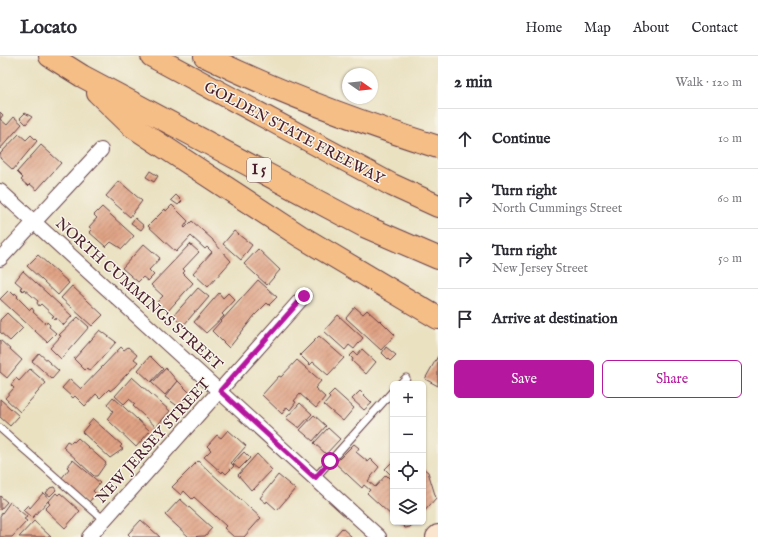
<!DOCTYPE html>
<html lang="en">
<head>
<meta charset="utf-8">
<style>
  :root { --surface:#fff; --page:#f7f7f7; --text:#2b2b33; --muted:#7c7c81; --line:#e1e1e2; --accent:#b5179e }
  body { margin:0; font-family:"IM FELL English",serif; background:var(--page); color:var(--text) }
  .controls { position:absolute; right:12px; bottom:12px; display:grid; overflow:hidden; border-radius:6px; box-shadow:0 1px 3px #0004 }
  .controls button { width:36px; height:36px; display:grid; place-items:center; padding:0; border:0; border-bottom:1px solid var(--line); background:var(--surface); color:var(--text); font:20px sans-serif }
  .compass { position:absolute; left:342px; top:12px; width:36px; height:36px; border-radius:50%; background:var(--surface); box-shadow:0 1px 3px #0004; rotate:104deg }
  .stop { position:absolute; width:12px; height:12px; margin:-9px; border:3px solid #b5179e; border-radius:50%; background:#fff }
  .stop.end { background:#b5179e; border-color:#fff; box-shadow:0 1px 4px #0008 }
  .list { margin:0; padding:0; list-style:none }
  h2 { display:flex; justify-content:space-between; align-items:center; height:52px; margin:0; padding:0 16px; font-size:17px }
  h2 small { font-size:13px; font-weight:400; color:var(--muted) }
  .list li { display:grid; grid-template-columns:26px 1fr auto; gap:12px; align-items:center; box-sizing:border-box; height:60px; padding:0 16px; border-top:1px solid var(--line) }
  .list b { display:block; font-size:15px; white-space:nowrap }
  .list p { margin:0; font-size:13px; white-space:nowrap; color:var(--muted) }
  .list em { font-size:13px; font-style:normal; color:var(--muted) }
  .actions { display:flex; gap:8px; padding:12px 16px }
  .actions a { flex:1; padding:9px 0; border:1px solid var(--accent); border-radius:6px; text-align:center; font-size:14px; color:var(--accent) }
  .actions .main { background:var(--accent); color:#fff }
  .icon { flex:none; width:22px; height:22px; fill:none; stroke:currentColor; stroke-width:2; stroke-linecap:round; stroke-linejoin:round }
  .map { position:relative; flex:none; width:438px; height:481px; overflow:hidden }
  header { display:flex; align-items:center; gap:24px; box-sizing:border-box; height:56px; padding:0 20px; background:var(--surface); border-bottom:1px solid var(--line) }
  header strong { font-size:19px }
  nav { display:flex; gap:22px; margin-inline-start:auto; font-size:14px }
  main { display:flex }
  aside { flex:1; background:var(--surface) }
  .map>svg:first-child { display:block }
  .building { fill:url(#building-hatch) }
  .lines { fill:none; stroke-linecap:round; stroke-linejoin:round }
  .service-casing { stroke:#623c42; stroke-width:9 }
  .minor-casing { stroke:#623c42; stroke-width:16 }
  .secondary-casing { stroke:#623c42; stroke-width:22 }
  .motorway-casing { stroke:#623c42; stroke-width:24 }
  .service { stroke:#fff; stroke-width:7 }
  .minor { stroke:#fff; stroke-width:14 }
  .secondary { stroke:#fbe5cf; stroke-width:20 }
  .motorway { stroke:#f6be87; stroke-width:22 }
  .route { stroke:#b5179e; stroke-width:5 }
  .labels { text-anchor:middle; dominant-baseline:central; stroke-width:3; stroke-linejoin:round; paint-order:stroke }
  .shield { fill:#f7f3e8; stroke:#7e5f64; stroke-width:1 }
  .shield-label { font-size:14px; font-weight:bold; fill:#4a1f2b }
  .street-label { font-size:15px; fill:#4a1f2b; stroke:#f7f3e8 }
</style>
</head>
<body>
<header>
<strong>Locato</strong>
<nav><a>Home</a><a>Map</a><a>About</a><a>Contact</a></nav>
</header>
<main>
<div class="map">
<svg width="438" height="481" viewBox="0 0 438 481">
  <defs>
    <pattern id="building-hatch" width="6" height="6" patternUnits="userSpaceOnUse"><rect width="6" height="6" fill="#dfa284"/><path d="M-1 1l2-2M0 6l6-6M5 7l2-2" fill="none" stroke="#b7836c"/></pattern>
  </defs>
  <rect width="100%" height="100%" fill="#f7f3e8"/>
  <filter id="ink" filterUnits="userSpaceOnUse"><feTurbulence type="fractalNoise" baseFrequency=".025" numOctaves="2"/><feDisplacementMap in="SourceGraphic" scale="8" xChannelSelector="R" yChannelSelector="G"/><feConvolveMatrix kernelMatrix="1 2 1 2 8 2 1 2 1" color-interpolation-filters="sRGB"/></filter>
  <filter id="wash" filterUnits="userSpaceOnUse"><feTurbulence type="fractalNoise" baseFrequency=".012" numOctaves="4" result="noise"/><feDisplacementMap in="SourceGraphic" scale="16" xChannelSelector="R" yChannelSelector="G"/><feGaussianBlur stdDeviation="0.9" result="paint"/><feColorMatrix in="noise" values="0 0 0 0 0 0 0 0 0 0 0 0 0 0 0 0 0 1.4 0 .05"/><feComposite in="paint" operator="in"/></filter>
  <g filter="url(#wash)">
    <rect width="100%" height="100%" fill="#eae1c1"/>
    <g id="blocks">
      <g class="building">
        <polygon points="0,56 3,59 0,63 7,69 14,61 22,68 0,93"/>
        <polygon points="25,57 32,61 26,68 20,62"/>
        <polygon points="19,78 26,84 31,79 37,85 13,114 0,102 0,98"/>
        <polygon points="41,89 61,107 37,134 30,128 28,130 21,124 23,122 17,116"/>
        <polygon points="150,115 158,120 154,126 146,121"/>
        <polygon points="119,125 142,145 130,161 106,140"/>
        <polygon points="176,139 182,145 178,149 171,144"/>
        <polygon points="172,149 188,165 184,171 185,172 192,165 213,184 213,185 231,205 208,231 193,217 212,196 207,191 205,193 191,180 176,196 148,170 165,153 166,155"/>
        <polygon points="102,151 134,180 122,193 111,186 106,191 89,176 92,173 89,171 97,162 94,159"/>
        <polygon points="135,162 144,170 141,174 131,167"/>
        <polygon points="234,175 252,189 241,204 223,188"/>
        <polygon points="144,188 160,202 149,214 154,219 148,225 143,221 138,226 122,212"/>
        <polygon points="190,188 199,196 183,213 185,215 183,217 193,227 167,256 157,246 163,240 151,229"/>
        <polygon points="258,193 280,214 267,229 244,208"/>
        <polygon points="38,199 69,227 58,239 27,210"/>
        <polygon points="23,215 72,260 64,269 56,262 55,264 52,261 54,260 41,248 39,250 37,247 38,245 24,233 23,235 20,232 22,231 15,225"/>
        <polygon points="258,224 277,241 269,249 267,247 255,259 229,292 212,275"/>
        <polygon points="72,230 103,259 92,270 61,242"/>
        <polygon points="198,232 209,241 197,255 194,255 195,256 183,270 173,260"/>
        <polygon points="9,234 14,239 15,237 18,240 17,241 30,254 32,252 34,255 33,256 46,268 47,266 50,269 49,271 56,277 47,286 0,243"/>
        <polygon points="219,237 223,242 228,237 235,244 222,258 224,260 206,277 194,266"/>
        <polygon points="355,251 363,258 367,254 379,265 380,264 395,279 381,294 346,262"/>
        <polygon points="7,257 23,272 10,285 0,276 0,264"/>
        <polygon points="338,259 363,282 354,293 349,289 345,294 324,275"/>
        <polygon points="78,261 89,271 61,303 50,292 61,280 59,279"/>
        <polygon points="100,274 116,286 96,309 89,315 87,312 85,314 74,303"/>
        <polygon points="319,280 344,302 328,319 313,306 310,309 300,299"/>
        <polygon points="0,284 22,304 7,322 0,316"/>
        <polygon points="121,291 124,294 128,291 137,299 134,303 138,306 115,331 110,335 109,333 100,342 96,338 85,350 75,340 73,342 62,332 70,323 81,333"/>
        <polygon points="386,291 396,299 390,305 382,297"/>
        <polygon points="362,293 376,306 366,318 352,305 353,303 350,300 354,296 357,299"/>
        <polygon points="39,297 59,315 52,323 32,305"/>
        <polygon points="150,300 163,313 151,326 138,314"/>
        <polygon points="438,300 438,330 425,323"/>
        <polygon points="297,304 321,325 315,332 325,341 316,352 300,338 294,345 296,346 290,354 287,351 282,358 262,339 279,320 281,321"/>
        <polygon points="166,312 177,325 165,339 152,327"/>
        <polygon points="30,313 46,327 20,356 5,342 14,332 11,329 16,322 19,325"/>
        <polygon points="132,321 170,355 156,371 133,350 135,348 129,343 124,348 115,340"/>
        <polygon points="178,325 191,338 179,351 165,341"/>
        <polygon points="334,334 354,352 343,365 324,349 330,342 328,340"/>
        <polygon points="360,335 372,347 364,354 352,343"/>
        <polygon points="113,341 150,375 136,391 107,363 113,355 107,348"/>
        <polygon points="0,343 19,360 10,370 0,361"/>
        <polygon points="300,347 312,358 299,372 286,362"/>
        <polygon points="314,359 326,370 313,385 300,374"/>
        <polygon points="93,363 122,389 120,391 123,393 110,402 82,376"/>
        <polygon points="328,372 340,383 326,398 314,387"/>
        <polygon points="228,374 246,390 231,407 234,410 226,418 223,415 222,417 204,401 211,394 207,390 217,379 221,382"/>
        <polygon points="78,382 106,407 97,420 94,420 63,391 67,385 71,387 73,385 74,386"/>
        <polygon points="354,388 359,392 356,396 368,406 371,403 379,411 368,425 375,431 386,419 390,423 391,421 391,419 385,413 392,406 393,407 393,461 367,437 370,434 364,429 362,432 335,407"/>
        <polygon points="244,396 250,402 239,413 233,408"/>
        <polygon points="257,398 272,414 254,433 253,432 251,434 238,419"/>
        <polygon points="73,404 100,427 93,435 96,438 88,447 61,423 69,413 67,411"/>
        <polygon points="198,405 261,462 244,481 234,481 224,472 226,470 194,441 192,443 184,435 181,439 172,431"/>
        <polygon points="423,412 428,416 436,442 423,457"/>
        <polygon points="278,419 295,433 277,454 267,445 266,447 260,442"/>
        <polygon points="54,431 56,434 50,440 46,437 50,432"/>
        <polygon points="43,437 50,443 32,462 23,454 28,449 30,452"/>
        <polygon points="56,437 58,439 60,437 80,455 65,472 45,453 50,448 48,446"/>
        <polygon points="0,440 7,446 0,454"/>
        <polygon points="180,443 212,472 205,480 189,481 165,459"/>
        <polygon points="10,446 27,461 24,463 27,465 12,481 0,481 0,460"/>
        <polygon points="141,464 160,481 131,481 128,478"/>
        <polygon points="34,465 51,481 19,481"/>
        <polygon points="399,466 415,466 410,471 405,472"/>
        <polygon points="342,472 352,481 334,481"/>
      </g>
    </g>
  </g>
  <g filter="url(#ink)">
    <use href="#blocks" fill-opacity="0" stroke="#623c42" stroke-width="1"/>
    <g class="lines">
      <g class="service-casing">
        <g id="service">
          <polyline points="400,328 406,322"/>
          <polyline points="0,372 104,464"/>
          <polyline points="315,422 393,335"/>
        </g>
      </g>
      <g class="minor-casing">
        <g id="minor">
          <polyline points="0,135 379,481"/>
          <polyline points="0,203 101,94"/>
          <polyline points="89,481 304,240"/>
        </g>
      </g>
      <g class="secondary-casing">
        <polyline id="secondary" points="436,481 438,479"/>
      </g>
      <g class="motorway-casing">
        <g id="motorway">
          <polyline points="50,0 82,20 364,170 438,202"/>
          <polyline points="152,0 392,129 438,150"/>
          <path d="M205,0C280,37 359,66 438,91"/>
          <polyline points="98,37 132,70 300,180 438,262"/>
        </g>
      </g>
      <use href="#service" class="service"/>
      <use href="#minor" class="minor"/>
      <use href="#secondary" class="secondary"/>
      <use href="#motorway" class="motorway"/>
    </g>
  </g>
  <g class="lines" filter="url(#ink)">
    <polyline class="route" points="304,240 220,335 315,422 330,405"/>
  </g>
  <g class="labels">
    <rect class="shield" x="247" y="102" width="24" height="24" rx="3"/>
    <g class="shield-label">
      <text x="259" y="114">I 5</text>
    </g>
    <g class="street-label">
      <text transform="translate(294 77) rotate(28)">GOLDEN STATE FREEWAY</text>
      <text transform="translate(139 238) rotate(42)">NORTH CUMMINGS STREET</text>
      <text transform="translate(153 385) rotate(-48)">NEW JERSEY STREET</text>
    </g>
  </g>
</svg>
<div class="controls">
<button>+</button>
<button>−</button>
<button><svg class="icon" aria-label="locate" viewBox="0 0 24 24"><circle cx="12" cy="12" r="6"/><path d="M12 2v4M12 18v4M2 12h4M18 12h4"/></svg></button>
<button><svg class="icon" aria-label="layers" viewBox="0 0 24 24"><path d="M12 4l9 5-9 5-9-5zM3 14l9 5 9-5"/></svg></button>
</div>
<svg class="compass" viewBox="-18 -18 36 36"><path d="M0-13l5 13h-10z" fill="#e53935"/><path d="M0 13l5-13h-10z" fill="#7c7c81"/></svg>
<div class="stop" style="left:330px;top:405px"></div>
<div class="stop end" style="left:304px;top:240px"></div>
</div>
<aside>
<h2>2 min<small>Walk · 120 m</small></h2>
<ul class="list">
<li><svg class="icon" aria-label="ahead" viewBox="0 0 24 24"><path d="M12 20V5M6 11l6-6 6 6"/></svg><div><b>Continue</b></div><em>10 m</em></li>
<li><svg class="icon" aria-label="right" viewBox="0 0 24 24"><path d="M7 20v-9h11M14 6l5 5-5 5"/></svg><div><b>Turn right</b><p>North Cummings Street</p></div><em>60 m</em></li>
<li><svg class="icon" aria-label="right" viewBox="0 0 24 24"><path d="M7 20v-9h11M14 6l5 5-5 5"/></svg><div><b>Turn right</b><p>New Jersey Street</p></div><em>50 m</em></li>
<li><svg class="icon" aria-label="arrive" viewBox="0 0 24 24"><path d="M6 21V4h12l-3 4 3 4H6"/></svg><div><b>Arrive at destination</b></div></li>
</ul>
<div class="actions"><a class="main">Save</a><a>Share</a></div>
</aside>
</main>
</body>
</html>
